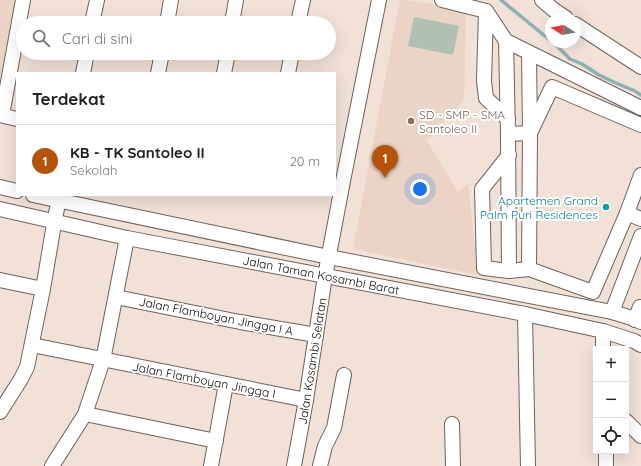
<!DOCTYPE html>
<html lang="id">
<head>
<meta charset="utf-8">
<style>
  :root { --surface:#fff; --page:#f2f2f2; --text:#222; --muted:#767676; --line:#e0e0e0; --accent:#b45309 }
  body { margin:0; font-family:Quicksand,sans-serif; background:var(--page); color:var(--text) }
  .controls { position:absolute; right:12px; bottom:12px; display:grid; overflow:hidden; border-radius:0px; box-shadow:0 4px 16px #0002 }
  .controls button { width:36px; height:36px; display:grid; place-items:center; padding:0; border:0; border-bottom:1px solid var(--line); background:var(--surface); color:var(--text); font:20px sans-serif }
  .compass { position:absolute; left:545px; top:12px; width:36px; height:36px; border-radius:50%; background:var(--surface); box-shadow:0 4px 16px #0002; rotate:281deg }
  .you { position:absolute; left:420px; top:189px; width:14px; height:14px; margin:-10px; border:3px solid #fff; border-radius:50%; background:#1a73e8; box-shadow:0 0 0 6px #1a73e833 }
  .badge { display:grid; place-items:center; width:26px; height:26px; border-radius:50%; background:var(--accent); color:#fff; font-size:13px; font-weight:700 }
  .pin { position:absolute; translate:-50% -33px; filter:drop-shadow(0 1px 2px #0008) }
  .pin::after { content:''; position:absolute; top:21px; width:14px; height:12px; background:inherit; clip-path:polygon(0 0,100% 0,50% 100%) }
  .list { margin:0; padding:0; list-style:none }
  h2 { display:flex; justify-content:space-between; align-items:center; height:52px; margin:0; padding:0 16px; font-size:17px }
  h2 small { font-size:13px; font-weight:400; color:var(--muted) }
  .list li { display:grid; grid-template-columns:26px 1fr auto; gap:12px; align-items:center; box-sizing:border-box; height:72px; padding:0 16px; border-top:1px solid var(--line) }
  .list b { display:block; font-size:15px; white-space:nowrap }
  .list p { margin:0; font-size:13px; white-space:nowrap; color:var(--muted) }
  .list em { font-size:13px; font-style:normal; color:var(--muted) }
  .icon { flex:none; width:22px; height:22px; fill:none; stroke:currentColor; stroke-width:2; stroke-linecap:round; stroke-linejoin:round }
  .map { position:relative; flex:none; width:641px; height:466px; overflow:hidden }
  .search { position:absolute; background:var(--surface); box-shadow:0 4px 16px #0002; left:16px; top:16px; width:320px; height:44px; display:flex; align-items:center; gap:10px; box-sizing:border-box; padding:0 14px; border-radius:22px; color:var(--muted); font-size:15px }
  .panel { position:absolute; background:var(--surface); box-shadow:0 4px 16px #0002; left:16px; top:72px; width:320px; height:124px; border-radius:0px }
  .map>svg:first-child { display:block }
  .built { fill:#ebd4c5 }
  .green { fill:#b0c1b4 }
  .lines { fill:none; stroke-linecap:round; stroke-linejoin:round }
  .stream { stroke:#8cb1b2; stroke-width:3.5 }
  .minor-casing { stroke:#6f6259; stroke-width:16 }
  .minor { stroke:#fff; stroke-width:14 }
  .education-dot { fill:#8d6e63; stroke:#fff; stroke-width:1.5 }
  .culture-dot { fill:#0f9aa8; stroke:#fff; stroke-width:1.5 }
  .labels { text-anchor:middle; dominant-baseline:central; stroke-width:4; stroke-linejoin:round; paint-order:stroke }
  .education-label { font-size:12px; fill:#785e54; stroke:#fff; text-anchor:start }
  .culture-label { font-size:12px; fill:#0d838f; stroke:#fff; text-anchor:end }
  .street-label { font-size:12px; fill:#110c08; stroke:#fff }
</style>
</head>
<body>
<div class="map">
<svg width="641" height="466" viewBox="0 0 641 466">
  <rect width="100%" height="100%" fill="#f1e1d7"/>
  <g class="built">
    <polygon points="0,0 17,0 0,88"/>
    <polygon points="400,0 408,0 466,10 464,100 427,141 458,192 468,184 478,275 353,249"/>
  </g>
  <polygon class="green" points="414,17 459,26 453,55 408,46"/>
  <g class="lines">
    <g class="stream">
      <polyline points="501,0 551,41"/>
      <polyline points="553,42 570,59 582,64 599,75 616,83 635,91 641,95"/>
    </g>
    <g class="minor-casing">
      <g id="minor">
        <polyline points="442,0 486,11 506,41 641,108"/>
        <polyline points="542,0 554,10 566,18"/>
        <polyline points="486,11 484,81 486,98 488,100 508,119"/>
        <polyline points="92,23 97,0"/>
        <polyline points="167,23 171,0"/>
        <polyline points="232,23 236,0"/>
        <polyline points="298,23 303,0"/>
        <polyline points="575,24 641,67"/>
        <polyline points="506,41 508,134 509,271"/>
        <polyline points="83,73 87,53"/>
        <polyline points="158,73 162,53"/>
        <polyline points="224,73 228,53"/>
        <polyline points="288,73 292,53"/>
        <polyline points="0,115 17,119"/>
        <polyline points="2,115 23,0"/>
        <polyline points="508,134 530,133 529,53"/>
        <polyline points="509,155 482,189 484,268 509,271 529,269 530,133 552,87 641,125"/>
        <polyline points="641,175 627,213 641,219"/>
        <polyline points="0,187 17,191"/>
        <polyline points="33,195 329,257 612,312 632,318 641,322"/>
        <polyline points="0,209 127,238 525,314 603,331 634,341 641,345"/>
        <polyline points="529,269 593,292 627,213"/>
        <polyline points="0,280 43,289"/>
        <polyline points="116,297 240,322 316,335"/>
        <polyline points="612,312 641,236"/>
        <polyline points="525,314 528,466"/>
        <polyline points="635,320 640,307 641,307"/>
        <polyline points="603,331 603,349"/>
        <polyline points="32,345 306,400"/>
        <polyline points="0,412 21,379 27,367 43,289 55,218 60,195"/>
        <polyline points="85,414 216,441"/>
        <polyline points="626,421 641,436"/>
        <polyline points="452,424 453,466"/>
        <polyline points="606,451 606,466"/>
        <polyline points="52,466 85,414 103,360 127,238"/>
        <polyline points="211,466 226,384"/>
        <polyline points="294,466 306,400 325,276 343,181 379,0"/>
        <polyline points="320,466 325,446 334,428 344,375"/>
      </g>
    </g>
    <use href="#minor" class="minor"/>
  </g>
  <circle class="education-dot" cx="411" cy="121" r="4"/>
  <circle class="culture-dot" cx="606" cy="207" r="4"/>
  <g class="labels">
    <g class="education-label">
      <text x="419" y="114">SD - SMP - SMA<tspan x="419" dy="14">Santoleo II</tspan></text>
    </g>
    <g class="culture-label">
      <text x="598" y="200">Apartemen Grand<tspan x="598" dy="14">Palm Puri Residences</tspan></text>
    </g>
    <g class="street-label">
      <text transform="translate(321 275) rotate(11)">Jalan Taman Kosambi Barat</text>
      <text transform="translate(216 316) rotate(11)">Jalan Flamboyan Jingga I A</text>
      <text transform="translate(312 361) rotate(-81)">Jalan Kosambi Selatan</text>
      <text transform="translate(204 380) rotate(11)">Jalan Flamboyan Jingga I</text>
    </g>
  </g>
</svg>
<div class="controls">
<button>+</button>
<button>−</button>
<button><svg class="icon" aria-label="locate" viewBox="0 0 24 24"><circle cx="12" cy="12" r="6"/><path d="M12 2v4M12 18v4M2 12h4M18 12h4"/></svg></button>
</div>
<svg class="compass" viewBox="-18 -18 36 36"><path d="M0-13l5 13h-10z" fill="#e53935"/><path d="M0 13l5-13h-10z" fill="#767676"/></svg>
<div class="you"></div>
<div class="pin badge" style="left:385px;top:178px">1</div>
<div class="search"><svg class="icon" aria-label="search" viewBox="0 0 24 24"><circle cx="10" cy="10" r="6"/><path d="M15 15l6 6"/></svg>Cari di sini</div>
<section class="panel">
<h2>Terdekat<small></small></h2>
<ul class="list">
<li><span class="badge">1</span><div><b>KB - TK Santoleo II</b><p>Sekolah</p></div><em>20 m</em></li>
</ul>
</section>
</div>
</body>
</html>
